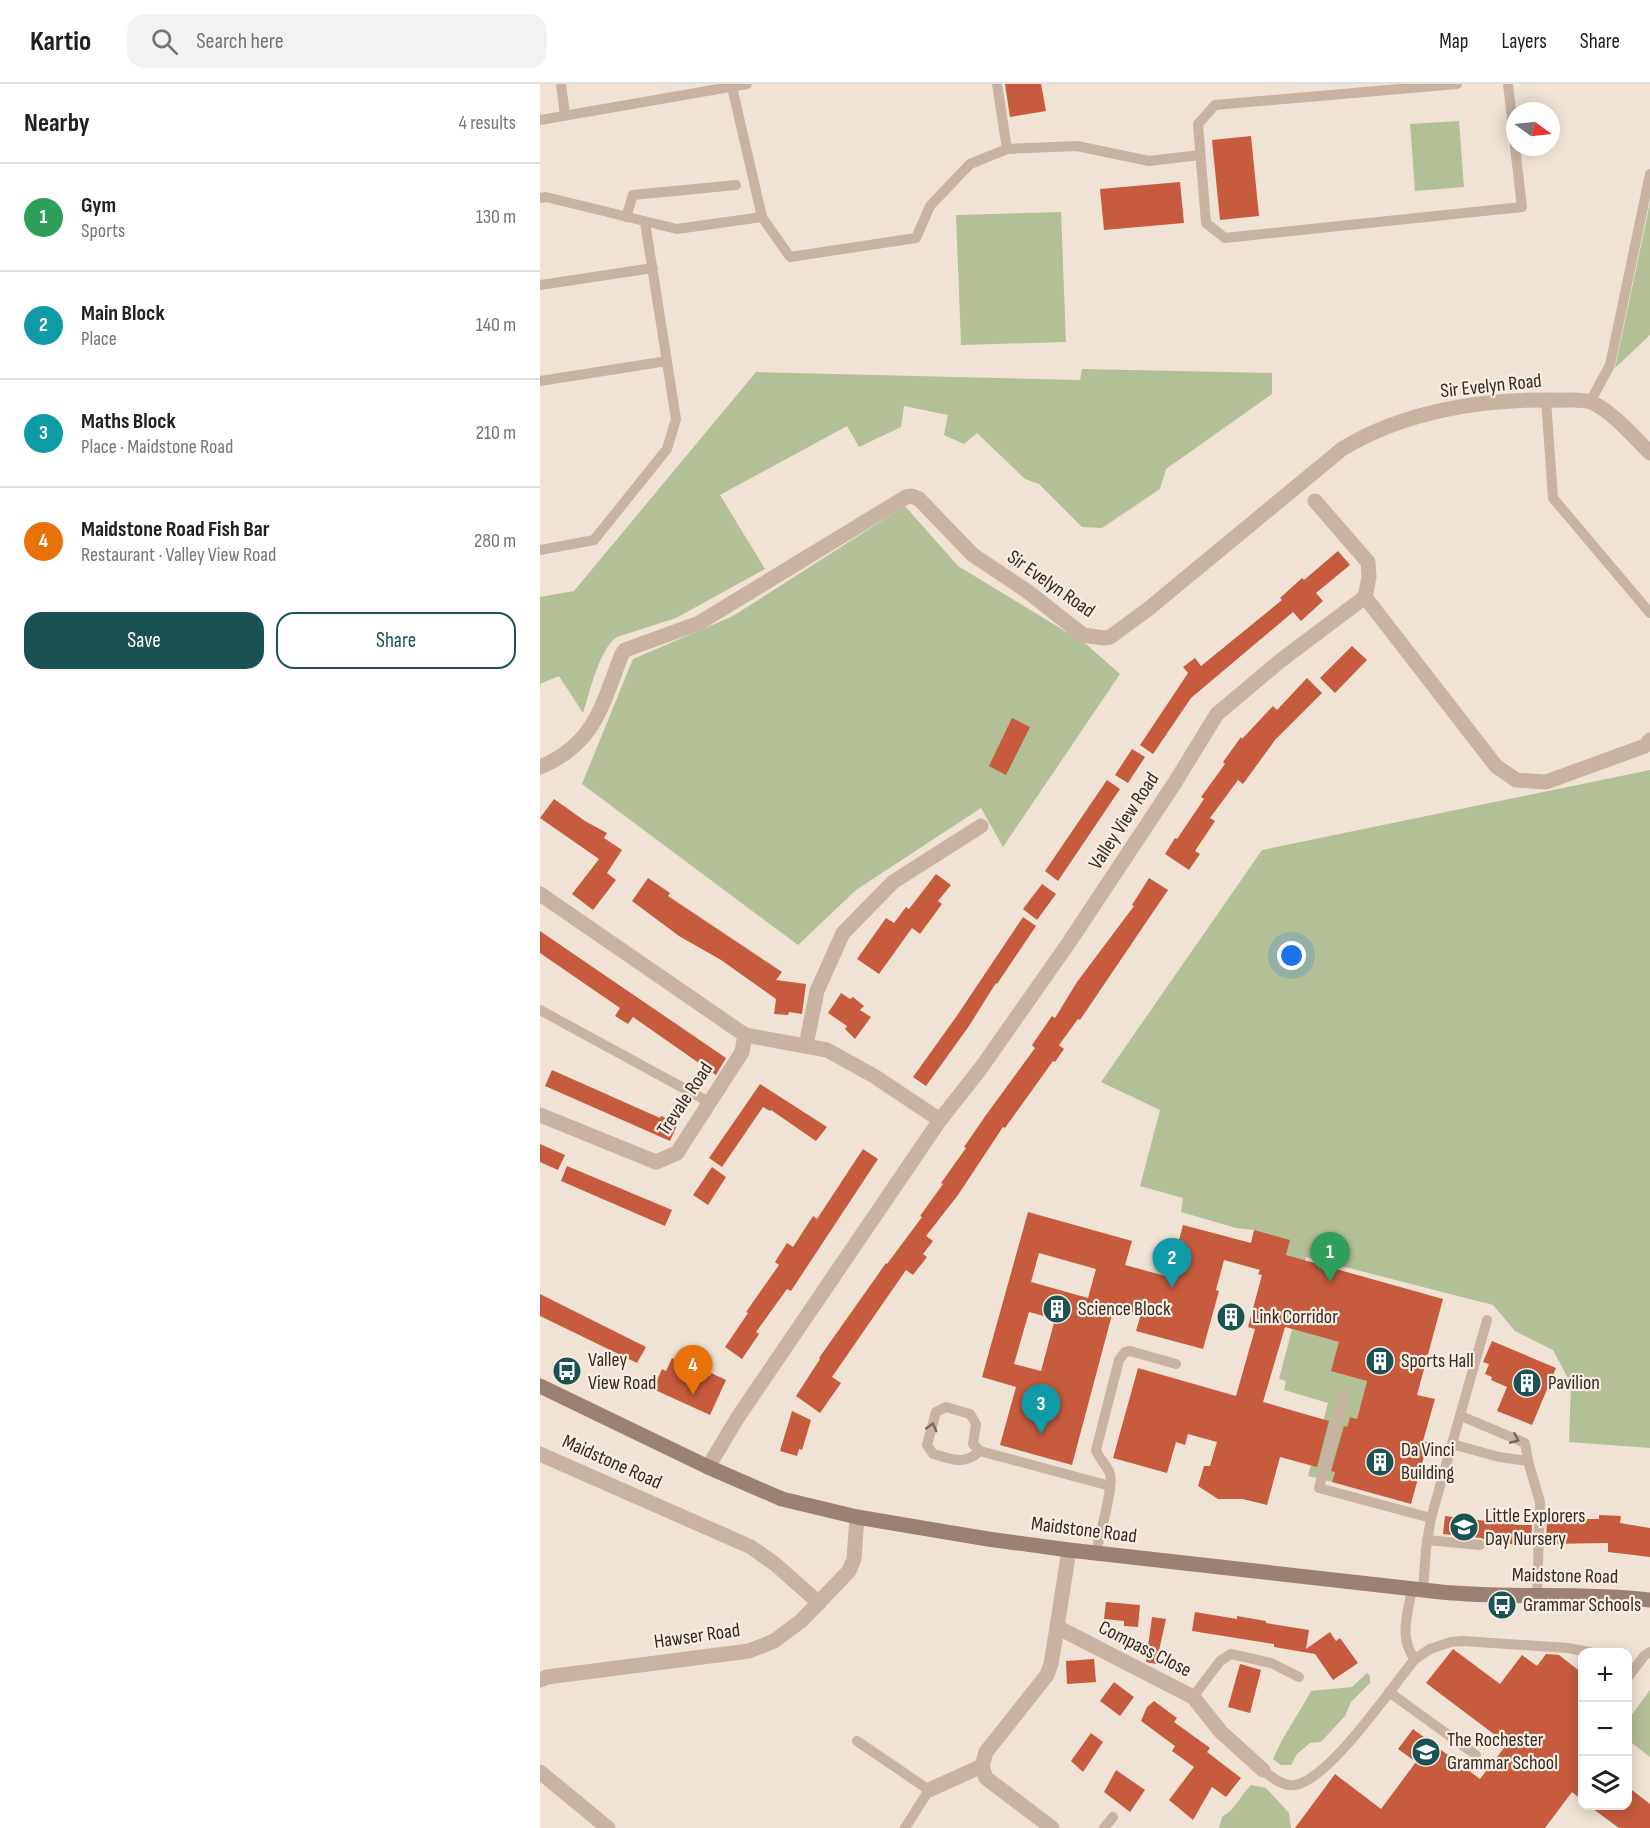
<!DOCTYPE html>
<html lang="en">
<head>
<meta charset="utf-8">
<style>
  :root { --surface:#fff; --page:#f2f2f2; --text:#202124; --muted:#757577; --line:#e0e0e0; --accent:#1b5254 }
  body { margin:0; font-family:"Sofia Sans Condensed",sans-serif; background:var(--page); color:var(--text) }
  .controls { position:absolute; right:18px; bottom:18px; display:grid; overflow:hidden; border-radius:12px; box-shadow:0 3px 15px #0003 }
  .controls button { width:54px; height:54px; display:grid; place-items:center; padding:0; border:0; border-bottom:2px solid var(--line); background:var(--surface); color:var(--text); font:30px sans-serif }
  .compass { position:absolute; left:966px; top:18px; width:54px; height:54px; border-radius:50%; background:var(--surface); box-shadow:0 3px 15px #0003; rotate:105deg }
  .you { position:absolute; left:752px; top:872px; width:21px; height:21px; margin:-15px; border:4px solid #fff; border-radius:50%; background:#1a73e8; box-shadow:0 0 0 9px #1a73e833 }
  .badge { display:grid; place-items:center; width:39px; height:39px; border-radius:50%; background:var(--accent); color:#fff; font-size:20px; font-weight:700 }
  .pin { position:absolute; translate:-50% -50px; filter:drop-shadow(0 2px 3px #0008) }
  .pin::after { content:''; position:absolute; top:32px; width:21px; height:18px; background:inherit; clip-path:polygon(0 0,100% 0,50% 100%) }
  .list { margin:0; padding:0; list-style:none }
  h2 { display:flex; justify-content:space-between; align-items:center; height:78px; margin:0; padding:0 24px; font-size:26px }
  h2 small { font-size:20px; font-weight:400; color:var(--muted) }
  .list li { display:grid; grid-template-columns:39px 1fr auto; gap:18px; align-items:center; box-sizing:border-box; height:108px; padding:0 24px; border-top:2px solid var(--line) }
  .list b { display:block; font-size:22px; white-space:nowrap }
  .list p { margin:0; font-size:20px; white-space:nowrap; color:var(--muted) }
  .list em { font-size:20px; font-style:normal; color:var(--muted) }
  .actions { display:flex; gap:12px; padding:18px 24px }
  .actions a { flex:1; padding:14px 0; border:2px solid var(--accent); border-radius:18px; text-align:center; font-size:21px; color:var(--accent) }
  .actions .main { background:var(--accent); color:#fff }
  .icon { flex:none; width:33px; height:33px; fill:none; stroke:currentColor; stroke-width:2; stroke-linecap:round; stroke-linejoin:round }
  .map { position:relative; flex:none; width:1110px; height:1744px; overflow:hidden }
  header { display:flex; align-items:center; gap:36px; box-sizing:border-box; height:84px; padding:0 30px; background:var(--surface); border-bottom:2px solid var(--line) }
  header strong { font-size:28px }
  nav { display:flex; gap:33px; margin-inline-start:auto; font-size:21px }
  .search { width:420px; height:54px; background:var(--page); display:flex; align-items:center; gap:15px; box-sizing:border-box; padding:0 21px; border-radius:18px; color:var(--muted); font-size:22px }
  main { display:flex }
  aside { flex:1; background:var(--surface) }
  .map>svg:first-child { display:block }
  .green { fill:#b3bf96 }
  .building { fill:#c75b3e; fill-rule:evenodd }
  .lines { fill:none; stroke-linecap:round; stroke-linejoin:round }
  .service { stroke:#c8b2a2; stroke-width:10 }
  .minor { stroke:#c8b2a2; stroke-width:15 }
  .tertiary { stroke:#c8b2a2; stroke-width:15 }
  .secondary { stroke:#9b8174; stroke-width:15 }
  .oneway { stroke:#76675d }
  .labels { text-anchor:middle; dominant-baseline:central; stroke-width:4.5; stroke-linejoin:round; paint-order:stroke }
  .street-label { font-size:20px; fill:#332925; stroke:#f9ede2 }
  .poi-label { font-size:20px; fill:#332925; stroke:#f9ede2; text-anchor:start }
</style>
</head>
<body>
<header>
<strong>Kartio</strong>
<div class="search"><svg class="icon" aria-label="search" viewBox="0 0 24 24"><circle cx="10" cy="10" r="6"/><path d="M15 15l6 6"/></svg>Search here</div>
<nav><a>Map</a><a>Layers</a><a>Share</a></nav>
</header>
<main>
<aside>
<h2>Nearby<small>4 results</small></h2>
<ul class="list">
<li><span class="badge" style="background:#2e9e5b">1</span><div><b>Gym</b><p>Sports</p></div><em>130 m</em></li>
<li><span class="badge" style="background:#0f9aa8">2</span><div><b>Main Block</b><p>Place</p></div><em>140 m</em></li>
<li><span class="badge" style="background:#0f9aa8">3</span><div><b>Maths Block</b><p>Place · Maidstone Road</p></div><em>210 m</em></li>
<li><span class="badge" style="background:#e8710a">4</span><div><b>Maidstone Road Fish Bar</b><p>Restaurant · Valley View Road</p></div><em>280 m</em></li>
</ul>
<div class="actions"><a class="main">Save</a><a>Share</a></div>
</aside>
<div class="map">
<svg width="1110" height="1744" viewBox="0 0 1110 1744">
  <rect width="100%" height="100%" fill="#f0e3d6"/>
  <g class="green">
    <polygon points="919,37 924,103 875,107 870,40"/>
    <polygon points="1110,119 1110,251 1075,284"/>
    <polygon points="521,128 526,258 421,261 416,131"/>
    <path d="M542,285L732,289V310L626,385L620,405L562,444L542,443L499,400L485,395L437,349L424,360L404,351L408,331L364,322L361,343L319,363L307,342L180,411L225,485L136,534L77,553C59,565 50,608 43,629L19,592L0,600V513L34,507L216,288L540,296Z"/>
    <polygon points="365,422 418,482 546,560 580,590 463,763 441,724 316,806 258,861 42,700 93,575 193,532"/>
    <polygon points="1110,686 1110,1364 1029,1358 1031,1300 1013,1266 975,1247 953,1221 766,1173 765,1177 745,1172 714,1146 696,1144 641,1128 643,1114 600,1102 620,1026 561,998 722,766"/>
    <polygon points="752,1245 799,1258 827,1297 817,1335 810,1333 792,1398 768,1392 788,1319 744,1306 746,1297 739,1295"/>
    <path d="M827,1589L830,1592V1599L811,1618L805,1632L781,1658L770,1659L757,1670L751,1681H741L733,1675C743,1651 759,1630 771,1607L812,1603Z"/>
    <polygon points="1110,1606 1110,1673 1088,1656 1088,1636"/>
    <path d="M711,1701L726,1704L749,1729L751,1744H679L682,1733C697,1724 699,1713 711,1701Z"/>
  </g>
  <g class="building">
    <polygon points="465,0 501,0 506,27 470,33"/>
    <polygon points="711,52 719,132 680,136 672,56"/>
    <polygon points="640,98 644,139 564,146 560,105"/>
    <polygon points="798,467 810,481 776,509 783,517 761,537 753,528 651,614 613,670 600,661 648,589 643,583 655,574 661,582 742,516 740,514 762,494 764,496"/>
    <polygon points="812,562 827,576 795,609 780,594"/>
    <polygon points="767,594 782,609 735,656 703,700 698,696 670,734 675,737 655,767 660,770 649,786 625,770 635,754 637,755 664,715 661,713 685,680 683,678 701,653 702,655 733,622 737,626"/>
    <polygon points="472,634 490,643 466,691 449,682"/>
    <polygon points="592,665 605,673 588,699 575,691"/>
    <polygon points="567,696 580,705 518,797 505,787"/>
    <polygon points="14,715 45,737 67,749 64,754 82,766 67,789 76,796 53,826 32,810 59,775 0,734"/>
    <polygon points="396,790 411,801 398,817 402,820 380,850 372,844 339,890 317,875 346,834 354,839 366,823 369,825"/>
    <polygon points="108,794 130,809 128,812 242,888 236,896 266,900 262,930 249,928 248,931 234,930 236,915 181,876 139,852 92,817"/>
    <polygon points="609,794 628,806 540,936 538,935 519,961 524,965 515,978 513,977 465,1044 463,1043 418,1111 386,1152 393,1157 383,1170 387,1173 373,1191 366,1186 292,1293 301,1299 280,1329 256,1312 280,1275 279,1274 346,1179 347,1180 382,1133 380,1132 403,1100 401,1099 426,1064 424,1063 446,1031 495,964 492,961 512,932 515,934 537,898 594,822 592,821"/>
    <polygon points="502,800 516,810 497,836 483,825"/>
    <polygon points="483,833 496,842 457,900 456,899 429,942 386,1002 373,993 416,933"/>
    <polygon points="0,847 186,974 176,991 93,933 88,940 75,932 80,924 0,869"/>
    <polygon points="301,909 310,915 313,913 324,922 320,926 331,933 315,955 305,945 307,942 288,929"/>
    <polygon points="12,986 120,1034 121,1032 138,1039 130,1057 5,1002"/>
    <polygon points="220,1000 287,1043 276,1057 231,1026 230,1027 223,1023 182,1083 169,1074"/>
    <polygon points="0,1060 25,1071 18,1086 0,1078"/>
    <polygon points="323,1065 338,1075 251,1207 247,1205 216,1248 219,1250 202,1275 185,1263 208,1229 206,1228 239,1181 235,1178 247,1159 253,1163 273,1132 277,1135"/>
    <polygon points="27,1082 132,1126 125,1142 21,1097"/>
    <polygon points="172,1083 186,1093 168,1121 153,1111"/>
    <path d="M488,1128L592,1157L585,1181L629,1193L643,1141L711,1159L714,1146L750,1156L746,1171L903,1215L877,1311L895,1315L883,1357L888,1358L871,1420L792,1398L795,1388L791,1387L804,1342L807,1343L810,1333L817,1335L827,1297L791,1287L799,1258L745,1243L723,1318L789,1337L777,1383L740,1373L727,1421L703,1415H678L658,1402L664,1382H670L677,1358L648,1350L645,1361L636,1358L627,1389L573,1374L598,1284L696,1312L715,1245L708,1243L722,1191L718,1190L720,1186L684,1176L676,1206L679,1207L663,1265L596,1247L601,1230L574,1223L532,1381L460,1361L476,1303L442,1293ZM499,1169L556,1185L548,1214L491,1198ZM489,1228L515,1235L501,1287L474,1280Z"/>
    <polygon points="0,1210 106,1263 97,1279 0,1232"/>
    <polygon points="952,1257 1016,1284 992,1341 957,1327 967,1303 951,1296 952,1293 945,1290 949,1280 943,1278"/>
    <polygon points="132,1274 170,1292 171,1289 186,1296 170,1331 113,1305 122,1285 126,1287"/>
    <polygon points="252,1327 271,1336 262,1366 259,1365 257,1372 240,1367"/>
    <polygon points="1059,1431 1081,1432 1080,1439 1110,1444 1110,1473 1068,1468 1068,1459 1006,1460 1007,1435 1059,1435"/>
    <polygon points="905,1432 979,1441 992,1441 991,1461 968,1460 951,1458 941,1454 903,1450"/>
    <polygon points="566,1518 600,1521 598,1543 584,1542 584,1537 564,1535"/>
    <polygon points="655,1528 697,1535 697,1532 726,1537 726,1539 769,1546 766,1565 790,1548 796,1557 800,1554 818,1579 793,1596 775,1570 734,1563 734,1560 652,1547"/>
    <polygon points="612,1533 626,1535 616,1580 606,1578"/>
    <polygon points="913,1565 960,1600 982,1571 997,1582 1006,1570 1019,1571 1042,1589 1042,1716 1032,1708 1005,1744 755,1744 795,1690 841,1725 876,1678 858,1665 873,1645 940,1695 967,1660 886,1599"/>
    <polygon points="554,1575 556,1598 527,1600 526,1577"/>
    <polygon points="700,1580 721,1586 710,1629 688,1623"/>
    <polygon points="574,1598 594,1613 580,1632 560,1617"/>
    <polygon points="614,1617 637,1634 634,1638 670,1664 667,1668 701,1694 686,1713 672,1703 653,1736 629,1716 654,1683 632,1667 635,1662 601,1637 607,1623"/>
    <polygon points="551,1649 563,1658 543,1688 531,1677"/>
    <polygon points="576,1686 605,1706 590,1728 564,1708"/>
    <polygon points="1088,1703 1110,1720 1110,1744 1079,1744 1049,1722 1088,1722"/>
  </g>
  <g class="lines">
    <g class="service">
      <polyline points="21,0 25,31"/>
      <polyline points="457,0 467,65"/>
      <polyline points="917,0 675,21 658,40 666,139 685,154 982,123 975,63"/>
      <polyline points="968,0 975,60"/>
      <polyline points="192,3 222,133"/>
      <polyline points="0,36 207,0"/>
      <polyline points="0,114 6,113 137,145 222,133 250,173 376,154 390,122 430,80 467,65 537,62 609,77 660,71"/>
      <polyline points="86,133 93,111 196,101"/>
      <polyline points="0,201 113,184"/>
      <polyline points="0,297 127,277"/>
      <polyline points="1006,316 1013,414 1110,529"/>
      <polyline points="1050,318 1070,281 1110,90"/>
      <polyline points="0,466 54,456 127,365 136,335 105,138"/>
      <polyline points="0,926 169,1018"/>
      <polyline points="804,1311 779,1404 891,1434"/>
      <polyline points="912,1360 959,1373 988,1377 985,1359 921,1332"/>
      <path d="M440,1367C423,1382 413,1375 393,1370L387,1361L396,1328L406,1323L430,1330L436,1340L433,1360L440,1367L570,1402"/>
      <polyline points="988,1377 1000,1418 997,1512"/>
      <polyline points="887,1456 940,1461"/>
      <path d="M556,1469C559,1453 574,1403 570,1390C567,1381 559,1375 556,1366L579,1276L585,1268L590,1267L636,1280"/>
      <path d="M872,1505C868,1529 858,1554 875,1575"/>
      <polyline points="883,1506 886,1465 891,1434 947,1236"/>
      <polyline points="1088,1593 1104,1572 1110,1568"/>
      <polyline points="849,1608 936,1671"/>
      <polyline points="653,1613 680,1577 691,1570 731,1579 759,1593"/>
      <polyline points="317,1657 389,1706 365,1744"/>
      <path d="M723,1686C731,1693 743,1703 755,1701C790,1695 851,1604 875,1575L890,1565L911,1558L922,1557L1028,1564L1049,1568"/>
      <polyline points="564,1744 573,1733"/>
    </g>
    <g class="minor">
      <polyline points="775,417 828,478 829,493 825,513"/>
      <path d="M0,683C56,660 62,620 82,570L85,566L159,539L366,413L372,412L379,415L433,471L487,507L543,551L564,554L570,553L607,526L802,365C864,327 942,315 1014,316C1025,317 1040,314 1051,318C1073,328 1093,352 1110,369"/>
      <polyline points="0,810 205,951 287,966 334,992 400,1036"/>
      <polyline points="266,961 277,907 303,849 353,798 441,742"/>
      <polyline points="0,1031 116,1078 137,1069 202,968 205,951"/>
      <polyline points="0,1370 211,1463 235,1480 279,1519"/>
      <polyline points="529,1466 517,1543 653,1613 681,1648 723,1686"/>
      <polyline points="0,1596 7,1593 209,1567 234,1557 261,1537 309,1487 314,1475 317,1433"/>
      <polyline points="389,1706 442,1682"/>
      <polyline points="512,1744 446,1694 442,1682 446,1668 507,1591 511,1580 517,1543"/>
    </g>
    <g class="tertiary">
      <polyline points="168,1383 198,1333 400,1036 441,984 530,857 634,700 677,630 740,577 825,513 956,682 976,696 1006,698 1105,662 1110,656"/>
      <polyline points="0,1688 68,1744"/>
    </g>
    <path class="secondary" d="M0,1302L168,1383L242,1415L317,1433L448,1455L529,1466L901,1508C970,1515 1041,1508 1110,1516"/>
  </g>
  <defs><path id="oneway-chevron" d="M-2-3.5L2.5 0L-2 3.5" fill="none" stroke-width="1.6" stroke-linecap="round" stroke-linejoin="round" transform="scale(1.5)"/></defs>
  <g class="oneway">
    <use href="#oneway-chevron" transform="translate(392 1343) rotate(-75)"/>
    <use href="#oneway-chevron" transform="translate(975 1355) rotate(23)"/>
  </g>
  <defs>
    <g id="building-disc" transform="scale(1.5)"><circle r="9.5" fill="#1b5254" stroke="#f9ede2"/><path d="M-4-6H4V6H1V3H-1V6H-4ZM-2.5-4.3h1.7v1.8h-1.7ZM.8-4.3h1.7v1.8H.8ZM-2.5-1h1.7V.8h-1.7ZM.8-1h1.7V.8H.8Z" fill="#fff"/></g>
    <g id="bus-disc" transform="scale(1.5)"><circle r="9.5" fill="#1b5254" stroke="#f9ede2"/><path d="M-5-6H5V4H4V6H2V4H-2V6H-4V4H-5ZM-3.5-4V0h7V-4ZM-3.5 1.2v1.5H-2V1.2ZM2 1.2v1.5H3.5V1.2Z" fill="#fff"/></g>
    <g id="school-disc" transform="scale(1.5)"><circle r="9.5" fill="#1b5254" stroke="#f9ede2"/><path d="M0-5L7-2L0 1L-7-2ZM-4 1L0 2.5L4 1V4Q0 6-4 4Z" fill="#fff"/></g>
  </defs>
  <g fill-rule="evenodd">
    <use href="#building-disc" x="517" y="1225"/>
    <use href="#building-disc" x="691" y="1233"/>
    <use href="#building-disc" x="840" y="1277"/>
    <use href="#bus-disc" x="27" y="1287"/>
    <use href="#building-disc" x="987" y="1299"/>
    <use href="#building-disc" x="840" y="1378"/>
    <use href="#school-disc" x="924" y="1443"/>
    <use href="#bus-disc" x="962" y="1521"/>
    <use href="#school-disc" x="886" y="1668"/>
  </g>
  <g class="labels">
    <g class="street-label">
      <text transform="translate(951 302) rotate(-6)">Sir Evelyn Road</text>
      <text transform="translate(511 500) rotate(35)">Sir Evelyn Road</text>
      <text transform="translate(584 737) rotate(-57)">Valley View Road</text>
      <text transform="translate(145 1015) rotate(-56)">Trevale Road</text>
      <text transform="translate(72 1378) rotate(24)">Maidstone Road</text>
      <text transform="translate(544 1446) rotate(7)">Maidstone Road</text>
      <text transform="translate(1025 1492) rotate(1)">Maidstone Road</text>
      <text transform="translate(157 1552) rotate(-8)">Hawser Road</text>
      <text transform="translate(605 1565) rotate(27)">Compass Close</text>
    </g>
    <g class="poi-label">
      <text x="538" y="1225">Science Block</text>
      <text x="712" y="1233">Link Corridor</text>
      <text x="48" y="1276">Valley<tspan x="48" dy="23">View Road</tspan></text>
      <text x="861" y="1277">Sports Hall</text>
      <text x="1008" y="1299">Pavilion</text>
      <text x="861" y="1366">Da Vinci<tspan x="861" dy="23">Building</tspan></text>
      <text x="945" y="1432">Little Explorers<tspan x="945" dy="23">Day Nursery</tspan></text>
      <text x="983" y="1521">Grammar Schools</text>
      <text x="907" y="1656">The Rochester<tspan x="907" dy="23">Grammar School</tspan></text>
    </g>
  </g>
</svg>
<div class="controls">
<button>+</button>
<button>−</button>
<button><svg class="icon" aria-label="layers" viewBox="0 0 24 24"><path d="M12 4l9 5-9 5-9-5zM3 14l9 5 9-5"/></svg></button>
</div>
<svg class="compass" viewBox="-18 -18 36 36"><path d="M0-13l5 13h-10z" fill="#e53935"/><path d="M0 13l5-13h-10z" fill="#757577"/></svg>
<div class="you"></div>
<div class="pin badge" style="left:790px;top:1198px;background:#2e9e5b">1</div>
<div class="pin badge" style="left:632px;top:1204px;background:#0f9aa8">2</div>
<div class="pin badge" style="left:501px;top:1350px;background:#0f9aa8">3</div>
<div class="pin badge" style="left:153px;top:1311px;background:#e8710a">4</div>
</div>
</main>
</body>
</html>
